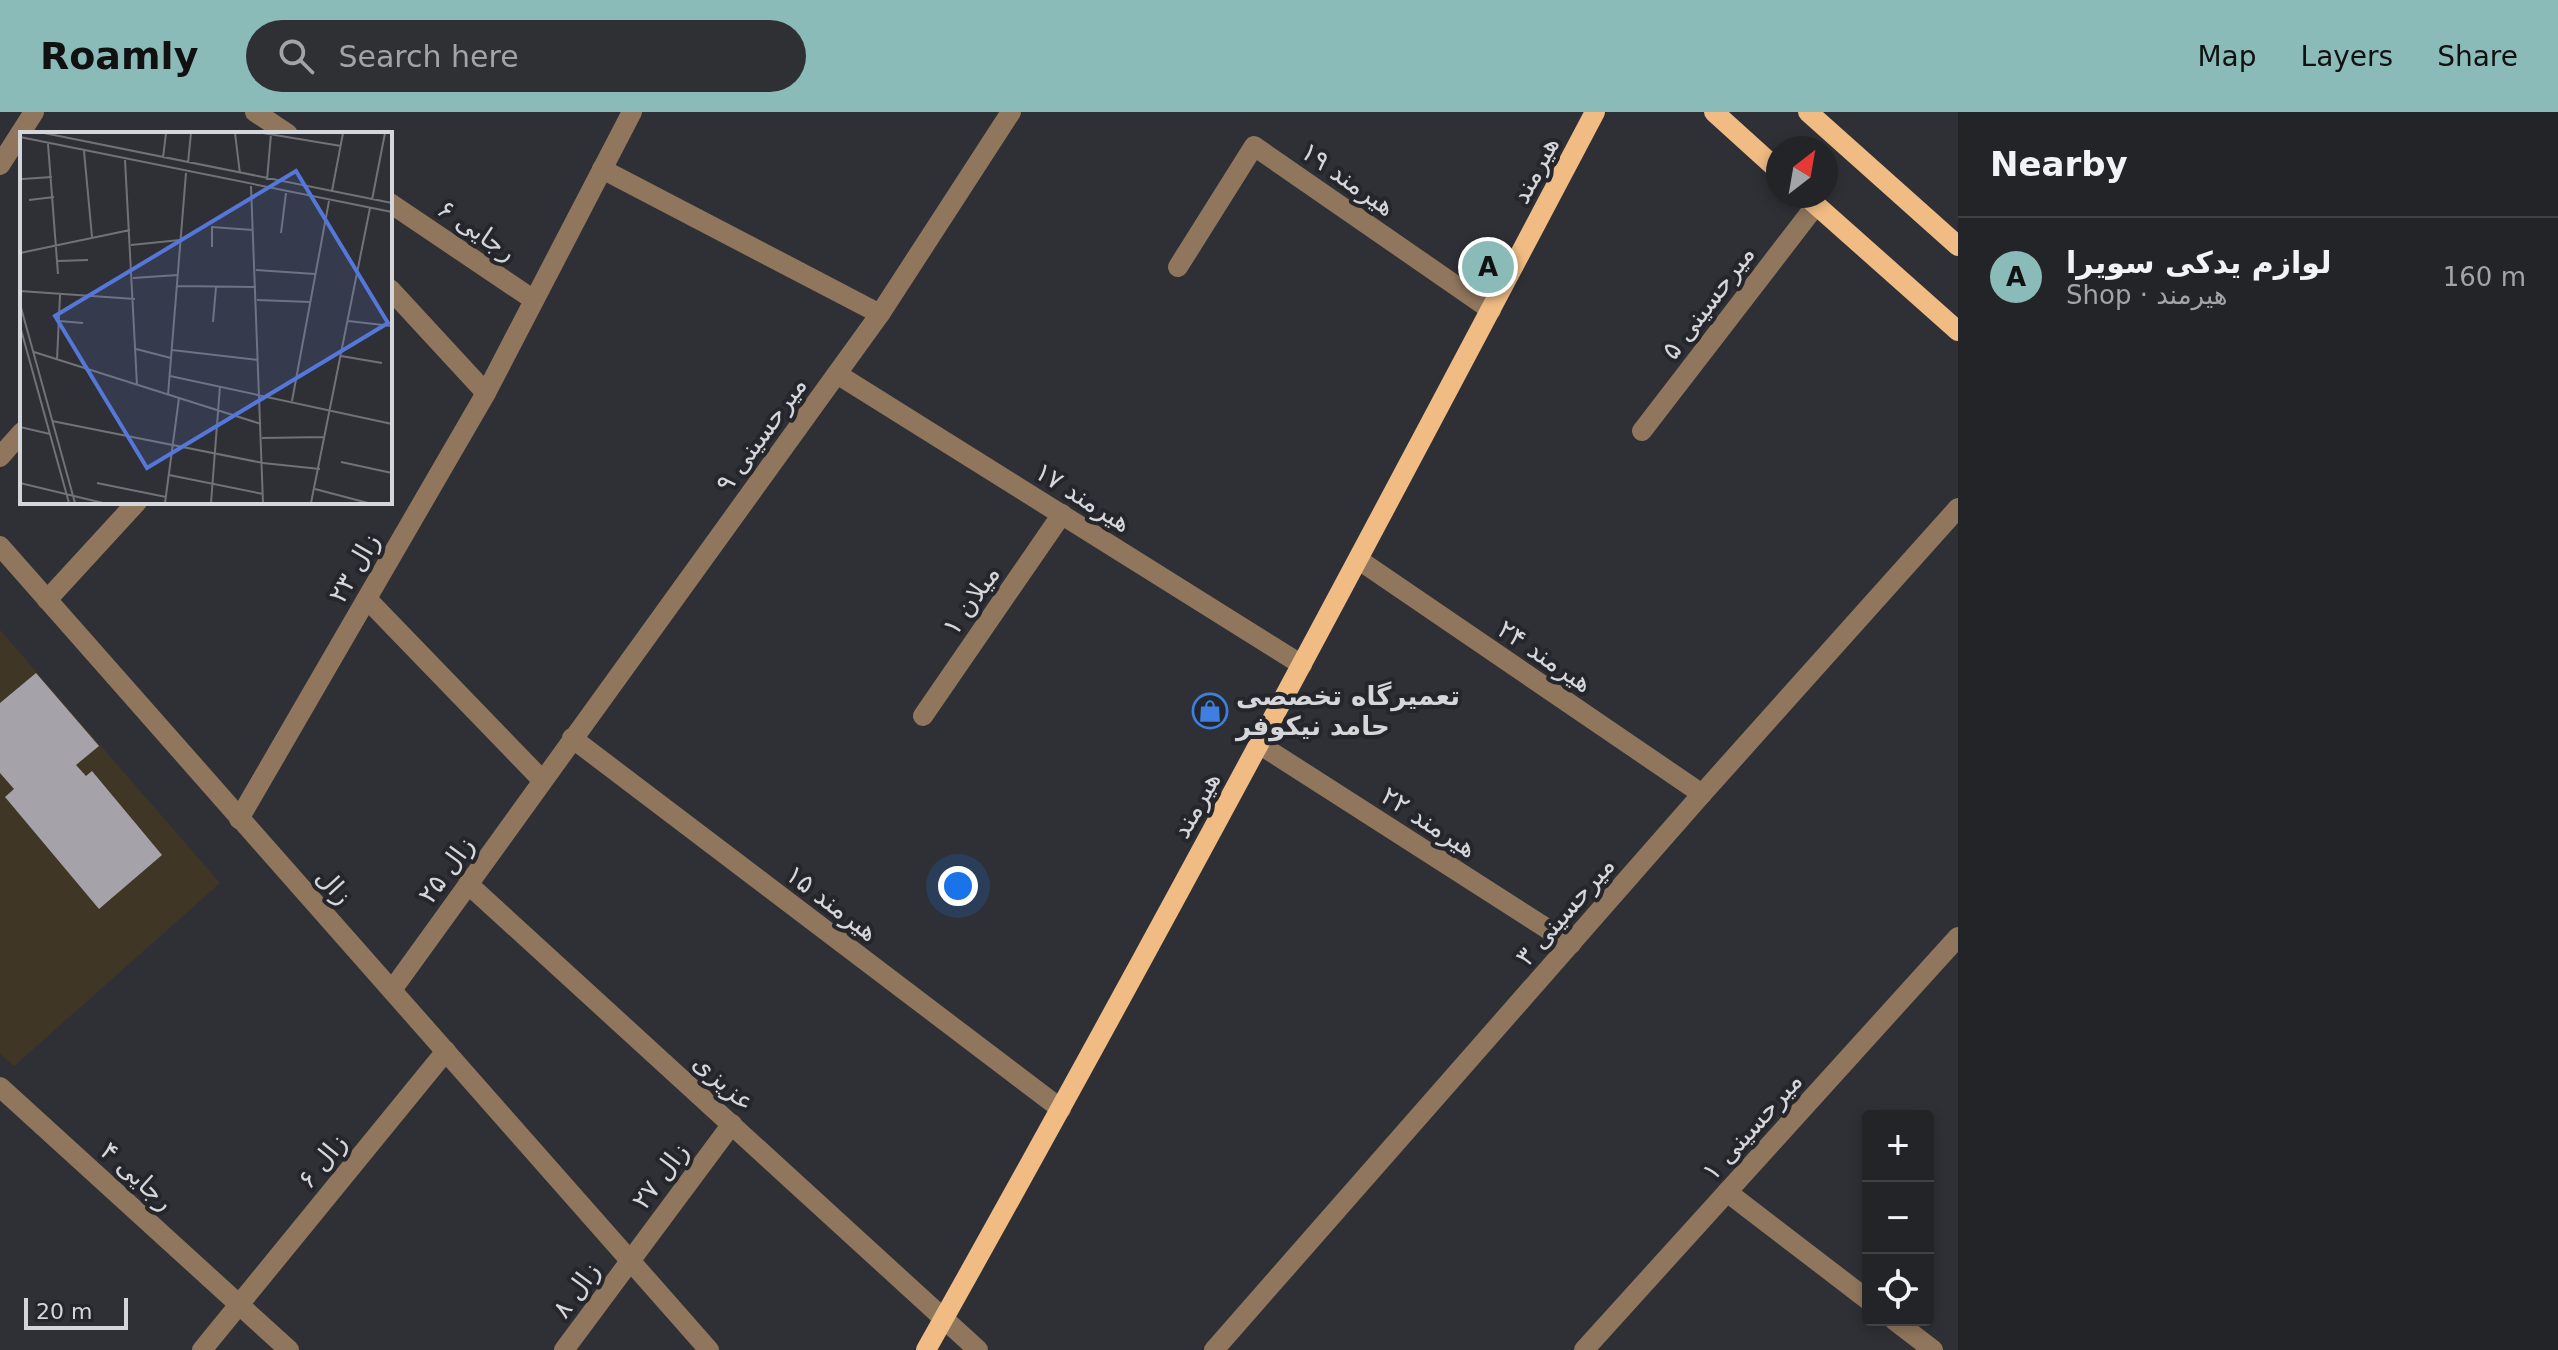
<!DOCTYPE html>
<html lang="en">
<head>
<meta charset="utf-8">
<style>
  :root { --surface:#232428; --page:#2f3034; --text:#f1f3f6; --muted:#a3a4a8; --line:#404145; --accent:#8bbbb9 }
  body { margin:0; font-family:"DejaVu Sans",Cairo,sans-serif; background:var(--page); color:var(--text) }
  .controls { position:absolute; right:24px; bottom:24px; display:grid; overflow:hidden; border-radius:8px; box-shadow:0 4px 12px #0003 }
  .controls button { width:72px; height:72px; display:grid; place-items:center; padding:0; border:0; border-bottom:2px solid var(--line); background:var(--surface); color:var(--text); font:40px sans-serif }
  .compass { position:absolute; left:1766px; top:24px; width:72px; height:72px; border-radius:50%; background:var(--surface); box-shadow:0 4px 12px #0003; rotate:31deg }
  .scale { position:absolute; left:24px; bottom:20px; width:104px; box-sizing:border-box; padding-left:8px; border:4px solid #d5d6da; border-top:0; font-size:22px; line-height:28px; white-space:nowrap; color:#d5d6da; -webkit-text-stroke:6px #25262b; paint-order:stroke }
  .you { position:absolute; left:958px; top:774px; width:28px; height:28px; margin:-20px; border:6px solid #fff; border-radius:50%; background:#1a73e8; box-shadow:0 0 0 12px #1a73e833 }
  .badge { display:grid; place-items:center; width:52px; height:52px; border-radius:50%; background:var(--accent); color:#111; font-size:26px; font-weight:700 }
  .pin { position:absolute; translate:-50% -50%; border:4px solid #fff; box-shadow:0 2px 8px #0006 }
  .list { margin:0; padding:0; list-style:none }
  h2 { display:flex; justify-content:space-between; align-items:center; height:104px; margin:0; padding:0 32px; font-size:34px }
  h2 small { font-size:26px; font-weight:400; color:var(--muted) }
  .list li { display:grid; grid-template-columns:52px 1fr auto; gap:24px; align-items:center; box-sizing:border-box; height:120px; padding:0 32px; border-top:2px solid var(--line) }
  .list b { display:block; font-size:30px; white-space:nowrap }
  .list p { margin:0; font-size:26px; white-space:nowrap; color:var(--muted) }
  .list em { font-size:26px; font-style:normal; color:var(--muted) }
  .icon { flex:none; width:44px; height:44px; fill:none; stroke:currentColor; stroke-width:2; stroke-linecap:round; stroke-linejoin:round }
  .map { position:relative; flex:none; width:1958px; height:1238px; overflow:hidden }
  header { display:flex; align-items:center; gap:48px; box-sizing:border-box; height:112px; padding:0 40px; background:var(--accent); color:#111 }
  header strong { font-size:38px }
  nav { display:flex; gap:44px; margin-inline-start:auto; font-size:28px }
  .search { width:560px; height:72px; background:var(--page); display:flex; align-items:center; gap:20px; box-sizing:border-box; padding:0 28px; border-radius:44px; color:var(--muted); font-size:30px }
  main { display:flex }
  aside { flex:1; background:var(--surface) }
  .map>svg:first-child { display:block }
  .education { fill:#403626 }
  .building { fill:#a5a2a9 }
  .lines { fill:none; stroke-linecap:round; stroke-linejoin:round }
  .minor { stroke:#90765c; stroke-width:20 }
  .major { stroke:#f0bc83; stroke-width:20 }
  .labels { text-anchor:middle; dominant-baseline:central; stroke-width:8; stroke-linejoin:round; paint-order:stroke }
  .street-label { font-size:26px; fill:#d5d6da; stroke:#25262b }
  .poi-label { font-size:26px; font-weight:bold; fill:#d5d6da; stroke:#25262b; text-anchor:start }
  .inset-road { fill:none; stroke:#717278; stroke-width:2 }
  .view { fill:#5477d9; fill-opacity:0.15; stroke:#5477d9; stroke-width:4 }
  .inset-edge { fill:none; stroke:#d5d6da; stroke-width:4 }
</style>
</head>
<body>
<header>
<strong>Roamly</strong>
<div class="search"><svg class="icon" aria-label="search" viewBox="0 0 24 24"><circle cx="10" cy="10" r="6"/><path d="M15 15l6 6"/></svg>Search here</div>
<nav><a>Map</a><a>Layers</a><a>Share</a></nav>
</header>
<main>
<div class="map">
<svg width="1958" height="1238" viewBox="0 0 1958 1238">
  <rect width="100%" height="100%" fill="#2f3036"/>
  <polygon class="education" points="0,518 220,771 14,954 0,942"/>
  <polygon class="building" points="36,561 99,634 76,653 86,664 92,659 162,743 99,797 5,685 14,677 0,661 0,591"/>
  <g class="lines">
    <g class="minor">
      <polyline points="255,0 288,22"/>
      <polyline points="0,53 34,0"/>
      <polyline points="602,57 880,202"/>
      <polyline points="390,91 534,188"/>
      <polyline points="1178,155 1254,34 1491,198"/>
      <polyline points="390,177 486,281"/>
      <polyline points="837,262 1302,553"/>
      <polyline points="1642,319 1816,93"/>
      <polyline points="0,345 22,320"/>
      <polyline points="0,434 709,1238"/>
      <polyline points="1359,448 1702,682"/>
      <polyline points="367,487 542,668"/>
      <polyline points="47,488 137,390"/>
      <polyline points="923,604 1062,402"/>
      <polyline points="572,626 1061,997"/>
      <polyline points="1259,632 1571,832"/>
      <polyline points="239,707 486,281 632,0"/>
      <polyline points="468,772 978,1238"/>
      <polyline points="392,878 880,202 1011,0"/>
      <polyline points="0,975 289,1238"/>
      <polyline points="1727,1080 1868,1188"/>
      <polyline points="1894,1208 1933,1238"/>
      <polyline points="202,1238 446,939"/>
      <polyline points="564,1238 732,1012"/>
      <polyline points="1214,1238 1702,682 1958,396"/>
      <polyline points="1584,1238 1958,825"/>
    </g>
    <g class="major">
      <polyline points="1714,0 1778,58"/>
      <polyline points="1808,0 1958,134"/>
      <polyline points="1806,84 1958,219"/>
      <path d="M926,1238C1156,829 1376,415 1595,0"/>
    </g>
  </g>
  <defs>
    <g id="shop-ring" transform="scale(1.8)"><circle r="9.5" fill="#25262b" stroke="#3f7fe0" stroke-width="1.5"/><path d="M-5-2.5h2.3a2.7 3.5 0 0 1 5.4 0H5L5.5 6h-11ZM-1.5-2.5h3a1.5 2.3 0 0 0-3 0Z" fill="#3f7fe0"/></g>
  </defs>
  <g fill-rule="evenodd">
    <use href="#shop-ring" x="1210" y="599"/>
  </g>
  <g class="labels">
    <g class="street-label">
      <text transform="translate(1535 58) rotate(-62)">هیرمند</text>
      <text transform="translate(1348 67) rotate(35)">هیرمند ۱۹</text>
      <text transform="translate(477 118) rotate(34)">رجایی ۶</text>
      <text transform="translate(1708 190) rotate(-53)">میرحسینی ۵</text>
      <text transform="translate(761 322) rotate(-54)">میرحسینی ۹</text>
      <text transform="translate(1083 385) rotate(32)">هیرمند ۱۷</text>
      <text transform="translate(354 456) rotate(-60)">زال ۲۳</text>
      <text transform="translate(971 488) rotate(-55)">میلان ۱</text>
      <text transform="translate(1545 544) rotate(34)">هیرمند ۲۴</text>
      <text transform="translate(1196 693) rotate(-61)">هیرمند</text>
      <text transform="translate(1429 710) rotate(33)">هیرمند ۲۲</text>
      <text transform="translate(446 758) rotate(-54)">زال ۲۵</text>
      <text transform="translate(334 774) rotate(48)">زال</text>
      <text transform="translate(832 791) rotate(37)">هیرمند ۱۵</text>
      <text transform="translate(1565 799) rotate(-49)">میرحسینی ۳</text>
      <text transform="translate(724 970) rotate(42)">عزیزی</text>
      <text transform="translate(1752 1014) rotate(-48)">میرحسینی ۱</text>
      <text transform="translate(322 1049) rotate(-51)">زال ۶</text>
      <text transform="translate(137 1064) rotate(42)">رجایی ۴</text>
      <text transform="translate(660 1064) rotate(-53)">زال ۲۷</text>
      <text transform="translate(576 1178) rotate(-54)">زال ۸</text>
    </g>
    <g class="poi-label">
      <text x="1236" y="584">تعمیرگاه تخصصی<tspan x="1236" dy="30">حامد نیکوفر</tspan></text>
    </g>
  </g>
  <g transform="translate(20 20)">
    <rect width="372" height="372" fill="#2f3036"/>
    <path class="inset-road" d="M24,1L372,71M215,1L220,42M243,1L321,14M0,5L372,80M28,12L38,142M64,19L72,105M143,26L146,1M105,28L117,253M168,31L171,1M2,47L32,45M247,48L251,2M231,54L243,371M312,59L323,1M9,68L34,65M352,68L365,1M261,101L266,61M111,113L160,108M192,115V95L233,98M0,121L110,98M38,129L68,128M236,138L295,142M113,146L158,143M157,154L236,155M0,159L115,167M237,168L290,170M0,172L55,371M39,189L63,191M328,189L372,194M193,190L196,155M0,194L49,371M116,217L151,226M152,218L238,228M14,220L241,292M321,224L362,231M37,228L40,163M150,244L372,292M148,263L166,41M272,269L309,69M32,289L243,331L300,337M0,295L30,302M242,306L305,305M321,330L372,341M149,343L243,362M0,351L83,371M77,351L146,365M295,357L348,371M145,371L159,266M191,371L200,254M291,371L350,76"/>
    <path class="view" d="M276,39L368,191L127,336L35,184Z"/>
    <rect width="372" height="372" class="inset-edge"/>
  </g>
</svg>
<div class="controls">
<button>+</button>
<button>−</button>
<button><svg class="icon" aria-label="locate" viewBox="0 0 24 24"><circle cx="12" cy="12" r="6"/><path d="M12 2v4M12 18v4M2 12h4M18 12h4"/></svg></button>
</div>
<svg class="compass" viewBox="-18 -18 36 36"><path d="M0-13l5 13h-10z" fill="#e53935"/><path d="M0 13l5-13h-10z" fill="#a3a4a8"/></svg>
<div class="scale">20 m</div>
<div class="you"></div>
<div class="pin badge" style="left:1488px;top:155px">A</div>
</div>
<aside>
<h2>Nearby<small></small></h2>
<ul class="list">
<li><span class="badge">A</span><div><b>لوازم یدکی سویرا</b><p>Shop · هیرمند</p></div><em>160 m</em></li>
</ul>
</aside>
</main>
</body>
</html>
